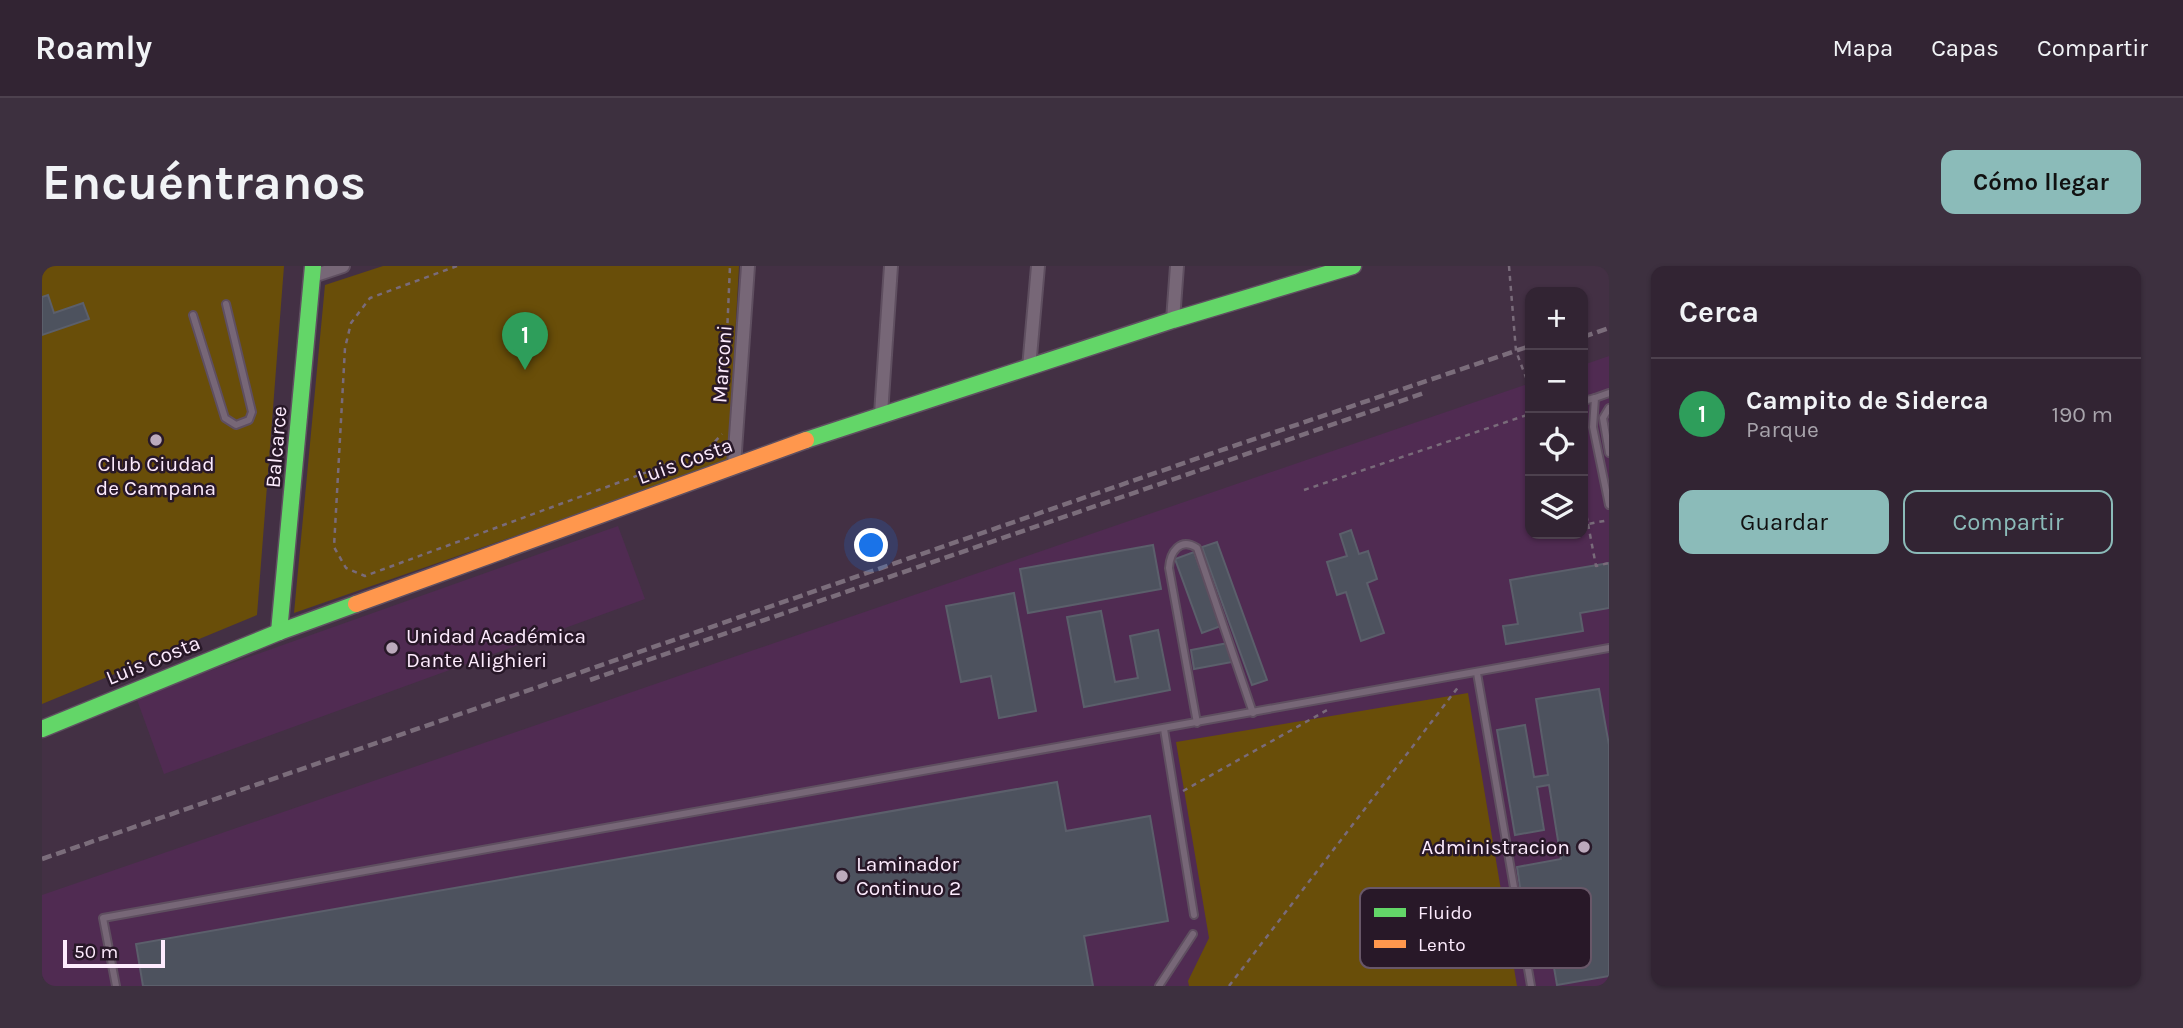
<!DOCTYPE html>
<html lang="es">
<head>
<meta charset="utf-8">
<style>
  :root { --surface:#322433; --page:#3d303f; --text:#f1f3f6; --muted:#a8a4ac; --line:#4d414e; --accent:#8bbbb9 }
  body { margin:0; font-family:Karla,sans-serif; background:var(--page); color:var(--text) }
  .controls { position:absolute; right:21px; top:21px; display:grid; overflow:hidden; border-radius:14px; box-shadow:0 2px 5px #0004 }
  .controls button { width:63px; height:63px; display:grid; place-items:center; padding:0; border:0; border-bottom:2px solid var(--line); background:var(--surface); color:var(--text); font:35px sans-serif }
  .scale { position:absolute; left:21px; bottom:18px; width:102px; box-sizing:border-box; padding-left:7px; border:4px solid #fdebfd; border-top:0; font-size:19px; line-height:24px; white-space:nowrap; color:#fdebfd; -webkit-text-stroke:5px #281828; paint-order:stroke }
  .you { position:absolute; left:830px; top:280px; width:24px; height:24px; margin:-18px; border:5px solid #fff; border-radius:50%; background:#1a73e8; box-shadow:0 0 0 10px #1a73e833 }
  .badge { display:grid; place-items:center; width:46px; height:46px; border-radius:50%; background:var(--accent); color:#fff; font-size:23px; font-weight:700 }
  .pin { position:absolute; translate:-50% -58px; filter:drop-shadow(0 2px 4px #0008) }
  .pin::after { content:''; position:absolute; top:37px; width:24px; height:21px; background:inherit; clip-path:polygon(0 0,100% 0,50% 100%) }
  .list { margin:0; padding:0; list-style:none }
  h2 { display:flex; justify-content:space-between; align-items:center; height:91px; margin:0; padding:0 28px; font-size:30px }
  h2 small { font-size:23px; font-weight:400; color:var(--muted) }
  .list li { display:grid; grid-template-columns:46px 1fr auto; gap:21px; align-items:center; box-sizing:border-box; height:112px; padding:0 28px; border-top:2px solid var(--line) }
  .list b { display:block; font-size:26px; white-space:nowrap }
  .list p { margin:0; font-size:23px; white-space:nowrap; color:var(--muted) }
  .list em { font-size:23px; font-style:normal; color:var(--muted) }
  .actions { display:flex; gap:14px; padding:21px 28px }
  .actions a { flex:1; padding:16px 0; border:2px solid var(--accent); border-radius:14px; text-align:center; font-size:24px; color:var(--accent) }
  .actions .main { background:var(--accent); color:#111 }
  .icon { flex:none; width:38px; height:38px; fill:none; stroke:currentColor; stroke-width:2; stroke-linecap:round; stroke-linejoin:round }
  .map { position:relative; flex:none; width:1567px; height:720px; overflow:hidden; border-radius:14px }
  header { display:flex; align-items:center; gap:42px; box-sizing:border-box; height:98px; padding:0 35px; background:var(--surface); border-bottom:2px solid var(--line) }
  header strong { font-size:33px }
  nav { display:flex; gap:38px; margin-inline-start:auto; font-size:24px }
  .intro { display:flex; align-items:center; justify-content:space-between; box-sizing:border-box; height:168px; padding:0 42px }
  h1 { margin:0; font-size:49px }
  .button { padding:18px 32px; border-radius:14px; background:var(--accent); color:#111; font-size:24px; font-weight:700 }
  main { display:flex; gap:42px; padding:0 42px }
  aside { flex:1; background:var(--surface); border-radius:14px; box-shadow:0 2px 5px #0004 }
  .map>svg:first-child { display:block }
  .built { fill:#502b52 }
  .green { fill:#694e09 }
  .building { fill:#4d525e; stroke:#5b5f6b; stroke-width:2 }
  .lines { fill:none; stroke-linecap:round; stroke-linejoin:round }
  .lane-casing { stroke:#5f4f60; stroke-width:10 }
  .street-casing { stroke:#5f4f60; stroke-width:16 }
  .fast-casing { stroke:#5f4f60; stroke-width:19 }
  .slow-casing { stroke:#5f4f60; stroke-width:19 }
  .path { stroke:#796b7a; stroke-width:2.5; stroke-dasharray:5 5; stroke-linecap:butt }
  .lane { stroke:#776777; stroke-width:6 }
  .street { stroke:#776777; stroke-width:12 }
  .fast { stroke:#63d668; stroke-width:16 }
  .slow { stroke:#ff974d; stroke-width:16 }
  .rail { stroke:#7b6d7b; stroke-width:4.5; stroke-dasharray:10 5; stroke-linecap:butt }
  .poi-dot { fill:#bcaabc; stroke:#281828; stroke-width:2.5 }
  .labels { text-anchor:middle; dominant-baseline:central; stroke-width:5; stroke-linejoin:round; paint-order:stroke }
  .street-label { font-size:21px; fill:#fdebfd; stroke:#281828 }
  .poi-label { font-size:21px; fill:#fdebfd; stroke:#281828; text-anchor:start }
  .key { fill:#281828; stroke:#685768; stroke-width:2 }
  .key-label { font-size:19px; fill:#fdebfd }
</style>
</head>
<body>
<header>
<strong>Roamly</strong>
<nav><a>Mapa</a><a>Capas</a><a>Compartir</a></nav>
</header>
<div class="intro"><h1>Encuéntranos</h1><a class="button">Cómo llegar</a></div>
<main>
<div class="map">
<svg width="1567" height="720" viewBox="0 0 1567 720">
  <rect width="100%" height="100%" fill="#433044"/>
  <g class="built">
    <polygon points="1567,90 1567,720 0,720 0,629 1488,117 1488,268 1541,268 1541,99"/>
    <polygon points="576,260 603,333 122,508 94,431"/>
  </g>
  <g class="green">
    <polygon points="0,0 242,0 215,349 0,438"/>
    <polygon points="341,0 697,0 686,196 252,347 283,19"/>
    <polygon points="1426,427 1475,720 1147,720 1146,715 1167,672 1134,476"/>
  </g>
  <g class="building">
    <polygon points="6,29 12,47 41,37 47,53 0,69 0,31"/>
    <polygon points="1309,264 1317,288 1326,285 1335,313 1325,317 1342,367 1319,375 1304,326 1295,329 1285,296 1305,290 1298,268"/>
    <polygon points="1175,276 1225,414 1210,419 1160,281"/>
    <polygon points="1111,279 1119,323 986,347 978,303"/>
    <polygon points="1152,286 1179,360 1160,367 1133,293"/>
    <polygon points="1567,297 1567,342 1538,347 1541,365 1464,378 1461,360 1476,358 1468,314"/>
    <polygon points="972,327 994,445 957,452 949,410 919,416 904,340"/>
    <polygon points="1059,345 1073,416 1096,412 1088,370 1116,364 1128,424 1042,441 1025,351"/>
    <polygon points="1186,377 1190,396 1152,403 1149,384"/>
    <polygon points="1557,423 1567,479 1567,710 1515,719 1501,638 1481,641 1475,601 1519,593 1507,519 1495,521 1502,564 1473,569 1455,464 1483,459 1492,511 1506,509 1494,433"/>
    <polygon points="1015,516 1024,565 1108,550 1126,655 1042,670 1051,720 101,720 94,678"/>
  </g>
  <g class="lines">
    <g class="lane-casing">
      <g id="lane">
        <polyline points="151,49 183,152 194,159 207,154 210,146 184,38"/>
        <polyline points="1567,127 1553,132 1551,161 1567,239"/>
        <polyline points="1541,135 1553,132"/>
        <polyline points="1567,142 1561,152 1567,187"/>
        <polyline points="1435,407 1489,720"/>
        <path d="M1155,457L1127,302C1128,286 1138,271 1155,282L1211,447"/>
        <polyline points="1122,463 1152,649"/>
        <polyline points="74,720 61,652 1567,382"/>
        <polyline points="1117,720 1151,668"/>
      </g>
    </g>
    <g class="street-casing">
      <g id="street">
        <polyline points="271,10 301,0"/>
        <polyline points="1131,54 1135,0"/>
        <polyline points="987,102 996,0"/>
        <polyline points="839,148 849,0"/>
        <polyline points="692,199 706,0"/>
      </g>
    </g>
    <g class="fast-casing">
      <g id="fast">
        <polyline points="764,174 1131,54 1311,0"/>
        <polyline points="237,366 271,0"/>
        <polyline points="0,463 237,366 314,338"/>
      </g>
    </g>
    <g class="slow-casing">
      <polyline id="slow" points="314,338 764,174"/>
    </g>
    <g class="path">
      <polyline points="415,0 328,32 309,57 303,82 292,281 304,302 323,310 665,184 680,168"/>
      <polyline points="1467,0 1474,85 1488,122"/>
      <polyline points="682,137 688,0"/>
      <polyline points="1262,224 1488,148"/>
      <polyline points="1541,230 1546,258 1567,254"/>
      <polyline points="1546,258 1554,300 1567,297"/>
      <polyline points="1141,525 1287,443"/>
      <polyline points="1187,720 1417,420"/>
    </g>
    <use href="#lane" class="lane"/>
    <use href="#street" class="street"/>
    <use href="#fast" class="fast"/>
    <use href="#slow" class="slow"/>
    <g class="rail">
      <polyline points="1541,71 1567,62"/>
      <polyline points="548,414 1382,127"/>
      <polyline points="0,593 1168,188 1488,80"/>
    </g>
  </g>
  <g class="poi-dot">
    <circle cx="114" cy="174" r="7"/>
    <circle cx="350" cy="382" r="7"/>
    <circle cx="1542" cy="581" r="7"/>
    <circle cx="800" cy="610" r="7"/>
  </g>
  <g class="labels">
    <g class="street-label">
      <text transform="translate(680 98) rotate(-86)">Marconi</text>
      <text transform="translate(234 181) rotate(-85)">Balcarce</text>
      <text transform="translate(643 195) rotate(-20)">Luis Costa</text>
      <text transform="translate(111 394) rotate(-22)">Luis Costa</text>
    </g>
    <g class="poi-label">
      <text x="114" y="198" text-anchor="middle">Club Ciudad<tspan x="114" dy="24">de Campana</tspan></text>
      <text x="364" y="370">Unidad Académica<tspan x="364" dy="24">Dante Alighieri</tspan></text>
      <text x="1528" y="581" text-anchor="end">Administracion</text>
      <text x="814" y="598">Laminador<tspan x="814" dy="24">Continuo 2</tspan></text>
    </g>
  </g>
  <rect x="1318" y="622" width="231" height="80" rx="10" class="key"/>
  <rect x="1332" y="642" width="32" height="9" fill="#63d668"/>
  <rect x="1332" y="674" width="32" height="8" fill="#ff974d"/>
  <g class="key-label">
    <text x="1376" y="653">Fluido</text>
    <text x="1376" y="685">Lento</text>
  </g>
</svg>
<div class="controls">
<button>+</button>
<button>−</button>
<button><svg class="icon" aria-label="locate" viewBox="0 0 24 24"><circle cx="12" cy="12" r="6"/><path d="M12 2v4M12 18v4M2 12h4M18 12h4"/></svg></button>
<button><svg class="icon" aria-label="layers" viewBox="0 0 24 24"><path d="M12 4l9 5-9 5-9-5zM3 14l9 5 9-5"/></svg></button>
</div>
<div class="scale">50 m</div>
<div class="you"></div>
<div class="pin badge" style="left:483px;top:104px;background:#2e9e5b">1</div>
</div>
<aside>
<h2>Cerca<small></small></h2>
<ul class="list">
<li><span class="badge" style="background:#2e9e5b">1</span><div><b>Campito de Siderca</b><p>Parque</p></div><em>190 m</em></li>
</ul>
<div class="actions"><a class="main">Guardar</a><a>Compartir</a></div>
</aside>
</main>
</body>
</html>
